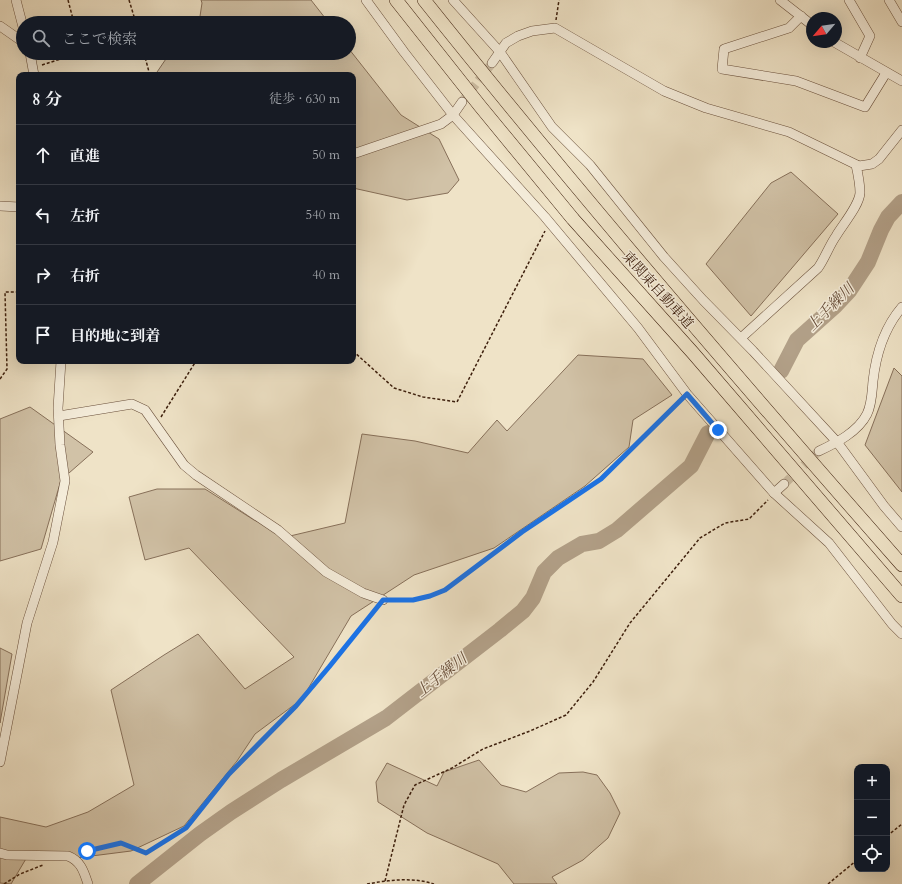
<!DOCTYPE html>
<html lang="ja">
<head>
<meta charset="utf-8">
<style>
  :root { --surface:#171b24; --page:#20242c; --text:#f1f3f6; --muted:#9ea1a6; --line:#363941 }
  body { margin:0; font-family:Cardo,"Noto Serif JP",serif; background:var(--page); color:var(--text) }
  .controls { position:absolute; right:12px; bottom:12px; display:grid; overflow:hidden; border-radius:8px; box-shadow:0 4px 16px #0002 }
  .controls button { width:36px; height:36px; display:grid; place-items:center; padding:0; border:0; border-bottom:1px solid var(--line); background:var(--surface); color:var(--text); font:20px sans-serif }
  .compass { position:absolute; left:806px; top:12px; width:36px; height:36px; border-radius:50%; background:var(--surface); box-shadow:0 4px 16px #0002; rotate:241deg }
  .stop { position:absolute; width:12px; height:12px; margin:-9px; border:3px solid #1a73e8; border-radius:50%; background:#fff }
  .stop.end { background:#1a73e8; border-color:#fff; box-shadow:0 1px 4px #0008 }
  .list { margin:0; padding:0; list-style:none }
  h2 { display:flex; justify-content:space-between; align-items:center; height:52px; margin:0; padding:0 16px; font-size:17px }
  h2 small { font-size:13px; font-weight:400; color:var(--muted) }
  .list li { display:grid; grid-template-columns:26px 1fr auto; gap:12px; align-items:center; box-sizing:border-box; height:60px; padding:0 16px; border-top:1px solid var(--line) }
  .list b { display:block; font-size:15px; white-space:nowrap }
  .list em { font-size:13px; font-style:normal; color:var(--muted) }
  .icon { flex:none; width:22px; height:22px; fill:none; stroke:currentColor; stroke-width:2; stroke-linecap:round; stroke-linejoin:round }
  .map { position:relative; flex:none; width:902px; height:884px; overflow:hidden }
  .search { position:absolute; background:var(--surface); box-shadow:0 4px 16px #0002; left:16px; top:16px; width:340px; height:44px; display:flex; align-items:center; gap:10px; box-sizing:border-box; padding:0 14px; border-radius:22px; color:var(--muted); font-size:15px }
  .panel { position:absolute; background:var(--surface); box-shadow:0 4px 16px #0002; left:16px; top:72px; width:340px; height:292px; border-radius:8px }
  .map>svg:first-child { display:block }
  .green { fill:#d1c2a7; stroke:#87705a }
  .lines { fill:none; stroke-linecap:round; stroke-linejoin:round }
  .river { stroke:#b2a088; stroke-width:16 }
  .minor-tunnel { stroke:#cbbca2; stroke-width:9; stroke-dasharray:9 4.5; stroke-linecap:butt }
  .minor-casing { stroke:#6a503c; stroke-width:10 }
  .highway-casing { stroke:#3d1f0d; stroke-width:14 }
  .path { stroke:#3d1f0d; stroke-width:1.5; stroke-dasharray:3 2; stroke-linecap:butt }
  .minor { stroke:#f5eddb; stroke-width:9 }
  .highway { stroke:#efe3c7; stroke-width:13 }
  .route { stroke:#1a73e8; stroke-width:5 }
  .labels { text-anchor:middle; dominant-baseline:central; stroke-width:3; stroke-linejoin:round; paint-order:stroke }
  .street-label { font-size:14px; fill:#3d1f0d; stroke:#f5eddb }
  .water-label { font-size:15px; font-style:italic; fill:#664c38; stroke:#f5eddb }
</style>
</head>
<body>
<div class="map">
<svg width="902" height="884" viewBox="0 0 902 884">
  <rect width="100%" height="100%" fill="#efe3c7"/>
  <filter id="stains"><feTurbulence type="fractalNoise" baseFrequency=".005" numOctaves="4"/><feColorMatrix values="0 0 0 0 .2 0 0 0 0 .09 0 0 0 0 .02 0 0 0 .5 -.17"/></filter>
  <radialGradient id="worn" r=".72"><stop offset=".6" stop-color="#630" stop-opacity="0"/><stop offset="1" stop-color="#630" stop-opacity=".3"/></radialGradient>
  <g class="green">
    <polygon points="201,0 311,0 329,23 199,23 202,3"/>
    <polygon points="349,49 401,115 439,139 459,180 448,193 407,200 353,188 353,75 155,75 170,53 349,53"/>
    <polygon points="791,172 838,214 751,316 706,264 771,183"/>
    <polygon points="578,355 643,359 672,395 633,420 629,447 585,486 494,548 414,575 351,616 302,699 255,734 237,761 184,826 131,851 60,860 30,852 11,884 0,883 0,817 46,827 88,812 134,785 111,690 164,655 198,634 245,689 294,657 189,548 145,560 129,497 157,489 205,489 254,520 290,536 345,523 362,434 415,441 468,453 497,420 507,431"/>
    <polygon points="894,368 902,376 902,492 865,445"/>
    <polygon points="30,407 93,452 61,480 41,549 0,561 0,419"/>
    <polygon points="0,648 12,654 0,723"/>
    <polygon points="479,760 501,785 526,792 559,773 583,772 597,775 610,793 620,813 608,838 583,860 552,877 557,884 514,884 498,864 427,833 378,802 376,782 387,763 437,786 444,772"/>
  </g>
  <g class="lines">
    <g class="river">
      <polyline points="781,371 797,340 835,306 849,291 868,262 881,230 888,217 902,202"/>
      <polyline points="137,884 200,834 231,812 281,780 386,718 500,630 523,611 533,598 544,572 558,558 582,544 599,541 617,530 691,466 708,433"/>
    </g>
    <g class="minor-tunnel">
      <polyline points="462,102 492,63"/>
      <polyline points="784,484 819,451"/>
    </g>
    <g class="minor-casing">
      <g id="minor">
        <polyline points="16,0 23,27"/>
        <polyline points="366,0 404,52 453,115 545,217 638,328 687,394 774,493 829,543 892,624 902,634"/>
        <polyline points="453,0 500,52 552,127 590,165 664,257 703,300 753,351 837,442 884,506 902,527"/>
        <polyline points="780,0 812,25"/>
        <polyline points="849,0 870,36 860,58"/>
        <polyline points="889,0 902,22"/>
        <polyline points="801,16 789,28 724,49 722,69 796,81 865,107 886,73"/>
        <polyline points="0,26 23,42"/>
        <polyline points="834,42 902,81"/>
        <polyline points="30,53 34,75"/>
        <polyline points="492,63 506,43 518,36 532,31 555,28 664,91 706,108 789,132 859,166 872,164 879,159 902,130"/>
        <polyline points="353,154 441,124 453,115 462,102"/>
        <polyline points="0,206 19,207"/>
        <path d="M741,338L818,268C825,258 829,246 836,236C843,224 859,206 860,193C860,183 858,174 856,165"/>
        <polyline points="59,416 132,404 145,410 184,465 196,475 278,530 326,572 363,593 383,600"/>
        <path d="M819,451C836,443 858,432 867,414C872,404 872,391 873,381C876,354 884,328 902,307"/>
        <polyline points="774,493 784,484"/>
        <polyline points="0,762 27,623 53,542 65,481 60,445 58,408 61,361"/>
        <path d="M0,853L7,855L68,856C81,861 84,872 88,884"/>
      </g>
    </g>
    <g class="highway-casing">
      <g id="highway">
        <polyline points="396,0 480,106 573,219 693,353 902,596"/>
        <path d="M424,0C578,193 739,380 902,565"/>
      </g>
    </g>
    <g class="path">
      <polyline points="68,0 74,23"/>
      <polyline points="129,0 136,23"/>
      <polyline points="556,20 559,0"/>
      <polyline points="144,53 149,72"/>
      <polyline points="42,65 79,53"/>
      <polyline points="353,351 394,388 423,397 457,402 545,231"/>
      <polyline points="0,379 7,369 5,292 19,292"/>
      <polyline points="161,417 196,361"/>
      <polyline points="391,600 413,600 429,596 445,589 469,573 522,531 601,479 681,400"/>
      <polyline points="887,836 902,824"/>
      <polyline points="81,853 121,843 146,853 186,828 229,774 296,705 329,667 377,608"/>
      <polyline points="385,881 404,805 415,785 452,768 483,749 530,731 566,715 593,682 630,623 700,538 725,523 749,519 768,500"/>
      <polyline points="4,884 20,874 43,865"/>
      <path d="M367,884C389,880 413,877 434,884"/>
      <polyline points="828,884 857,860"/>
    </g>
    <use href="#minor" class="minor"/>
    <use href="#highway" class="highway"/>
  </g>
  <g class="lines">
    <polyline class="route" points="87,851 121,843 146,853 186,828 229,774 296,706 329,667 383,600 413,600 430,596 445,590 522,532 601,479 687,394 718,430"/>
  </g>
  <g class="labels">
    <g class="street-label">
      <text transform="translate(658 290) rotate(48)">東関東自動車道</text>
    </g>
    <g class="water-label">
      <text transform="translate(830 307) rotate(-45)">上手繰川</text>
      <text transform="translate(441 675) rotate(-38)">上手繰川</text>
    </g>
  </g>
  <rect width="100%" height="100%" filter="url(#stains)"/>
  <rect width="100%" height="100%" fill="url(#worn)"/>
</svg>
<div class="controls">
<button>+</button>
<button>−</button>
<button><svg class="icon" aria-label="locate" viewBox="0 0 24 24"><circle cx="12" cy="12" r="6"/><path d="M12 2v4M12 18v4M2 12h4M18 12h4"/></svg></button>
</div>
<svg class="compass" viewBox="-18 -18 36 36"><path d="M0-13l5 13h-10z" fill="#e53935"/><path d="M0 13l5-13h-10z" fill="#9ea1a6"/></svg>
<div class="stop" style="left:87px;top:851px"></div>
<div class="stop end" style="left:718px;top:430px"></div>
<div class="search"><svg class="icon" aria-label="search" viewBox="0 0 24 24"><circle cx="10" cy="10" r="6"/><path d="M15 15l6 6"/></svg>ここで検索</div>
<section class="panel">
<h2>8 分<small>徒歩 · 630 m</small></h2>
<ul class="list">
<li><svg class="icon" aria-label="ahead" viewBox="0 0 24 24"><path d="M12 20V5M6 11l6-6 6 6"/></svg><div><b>直進</b></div><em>50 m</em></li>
<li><svg class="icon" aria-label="left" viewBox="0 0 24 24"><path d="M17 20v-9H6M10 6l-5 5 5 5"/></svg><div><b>左折</b></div><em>540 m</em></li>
<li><svg class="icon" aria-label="right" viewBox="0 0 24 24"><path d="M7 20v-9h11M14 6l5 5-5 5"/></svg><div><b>右折</b></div><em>40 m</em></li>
<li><svg class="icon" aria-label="arrive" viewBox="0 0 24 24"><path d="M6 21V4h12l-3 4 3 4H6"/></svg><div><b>目的地に到着</b></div></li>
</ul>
</section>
</div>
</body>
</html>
